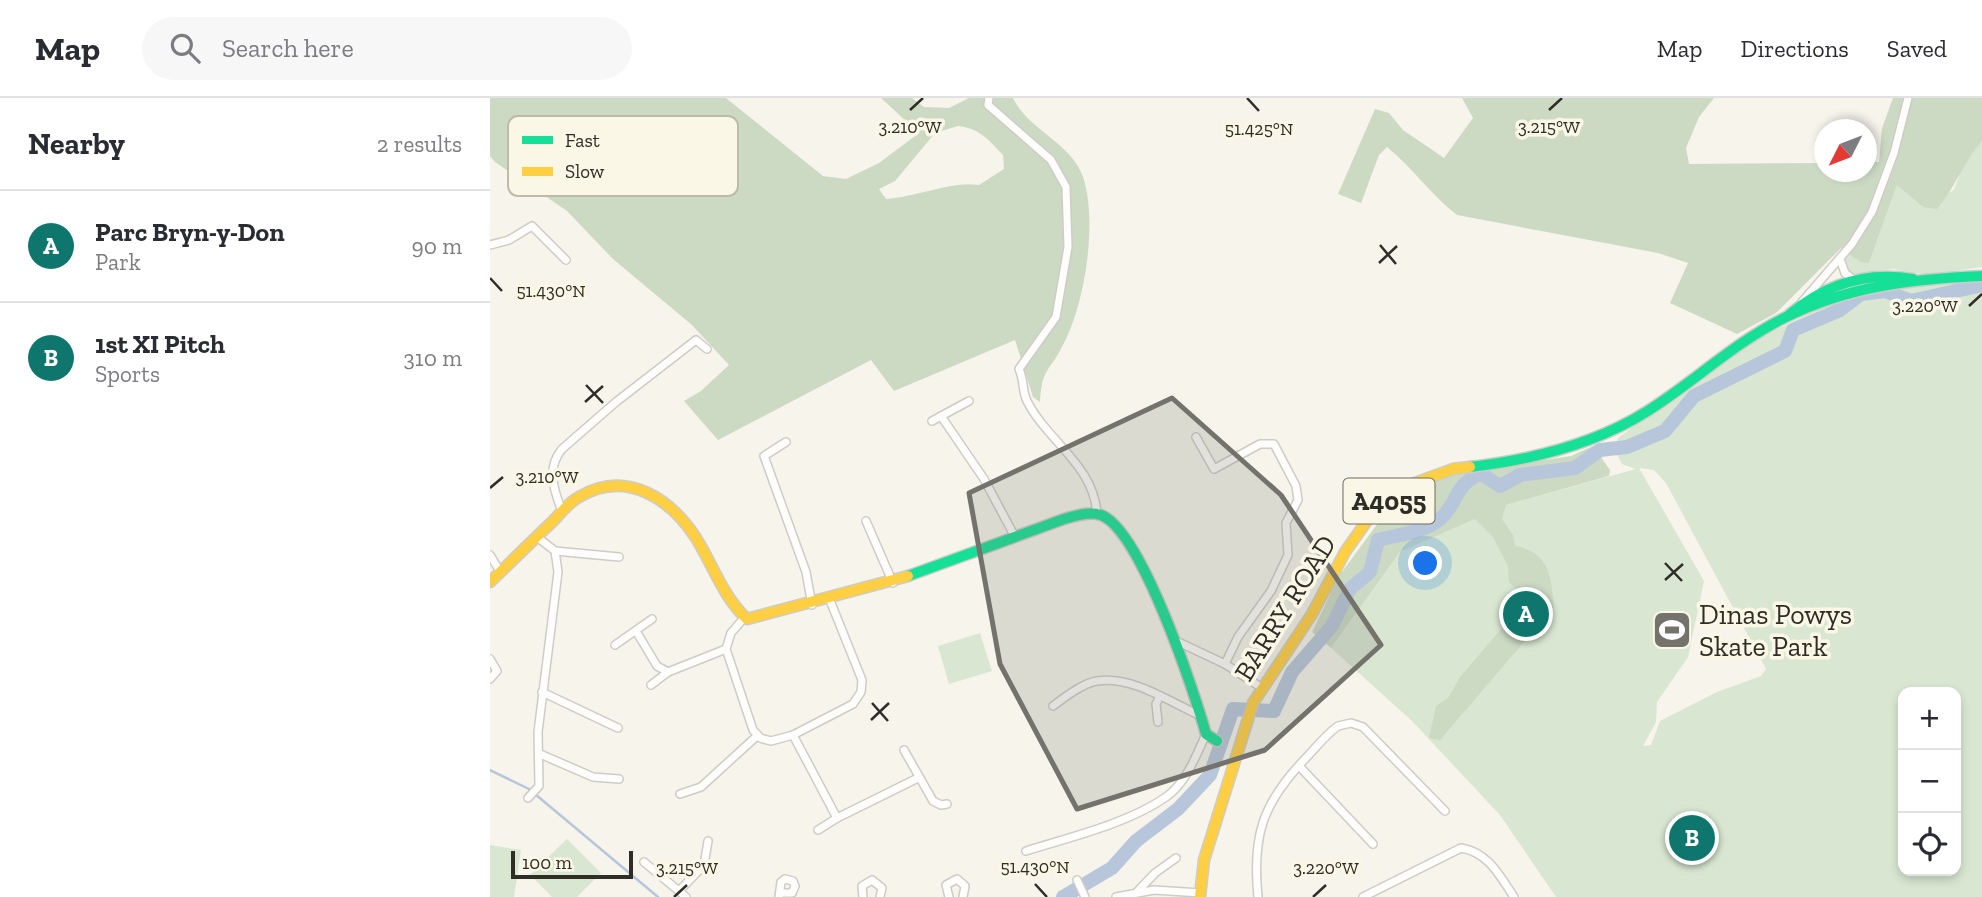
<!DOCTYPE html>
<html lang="en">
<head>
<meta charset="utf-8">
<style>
  :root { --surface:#fff; --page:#f7f7f7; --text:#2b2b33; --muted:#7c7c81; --line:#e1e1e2; --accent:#0f766e }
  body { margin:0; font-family:"Zilla Slab",serif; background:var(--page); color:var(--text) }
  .controls { position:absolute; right:21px; bottom:21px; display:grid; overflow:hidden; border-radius:14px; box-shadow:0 4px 10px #0003 }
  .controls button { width:63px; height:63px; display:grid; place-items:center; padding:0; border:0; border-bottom:2px solid var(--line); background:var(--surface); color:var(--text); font:35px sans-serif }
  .compass { position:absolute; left:1324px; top:21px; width:63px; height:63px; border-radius:50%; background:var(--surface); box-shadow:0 4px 10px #0003; rotate:228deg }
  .scale { position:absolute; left:21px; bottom:18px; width:122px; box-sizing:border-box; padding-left:7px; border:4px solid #2e2d26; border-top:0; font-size:19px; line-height:24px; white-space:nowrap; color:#2e2d26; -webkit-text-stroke:5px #fbf7e6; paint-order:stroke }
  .you { position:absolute; left:936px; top:466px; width:24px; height:24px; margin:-18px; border:5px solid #fff; border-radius:50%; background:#1a73e8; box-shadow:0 0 0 10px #1a73e833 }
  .badge { display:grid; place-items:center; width:46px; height:46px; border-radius:50%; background:var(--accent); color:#fff; font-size:23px; font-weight:700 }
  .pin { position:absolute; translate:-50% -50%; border:4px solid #fff; box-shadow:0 2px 7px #0006 }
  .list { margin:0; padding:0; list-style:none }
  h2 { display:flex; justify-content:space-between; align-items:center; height:91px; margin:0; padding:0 28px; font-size:30px }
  h2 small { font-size:23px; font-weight:400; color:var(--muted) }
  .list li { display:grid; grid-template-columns:46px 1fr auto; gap:21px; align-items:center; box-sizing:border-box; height:112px; padding:0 28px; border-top:2px solid var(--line) }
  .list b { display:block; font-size:26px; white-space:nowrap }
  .list p { margin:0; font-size:23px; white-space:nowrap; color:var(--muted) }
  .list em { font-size:23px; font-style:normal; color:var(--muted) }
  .icon { flex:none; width:38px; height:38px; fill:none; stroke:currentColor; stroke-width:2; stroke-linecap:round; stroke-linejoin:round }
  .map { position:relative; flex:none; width:1492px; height:799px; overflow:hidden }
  header { display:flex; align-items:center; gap:42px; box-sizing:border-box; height:98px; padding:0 35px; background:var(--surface); border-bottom:2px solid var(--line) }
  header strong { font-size:33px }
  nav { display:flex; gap:38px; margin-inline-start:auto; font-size:24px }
  .search { width:490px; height:63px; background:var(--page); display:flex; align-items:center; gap:18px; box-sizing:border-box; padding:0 24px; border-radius:38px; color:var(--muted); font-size:26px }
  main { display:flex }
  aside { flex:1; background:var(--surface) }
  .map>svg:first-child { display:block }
  .green { fill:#d9e7d2; fill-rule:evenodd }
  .forest { fill:#ccdac4; fill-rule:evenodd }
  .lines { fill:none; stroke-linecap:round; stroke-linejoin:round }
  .stream { stroke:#b8c6db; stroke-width:2.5 }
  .river { stroke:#b8c6db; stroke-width:14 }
  .street-casing { stroke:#ceccc6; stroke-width:10 }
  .fast-casing { stroke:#ceccc6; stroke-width:13 }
  .slow-casing { stroke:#ceccc6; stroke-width:13 }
  .street { stroke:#fefdfc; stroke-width:7 }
  .fast { stroke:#16e098; stroke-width:10 }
  .slow { stroke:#ffcf43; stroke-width:10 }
  .marked { fill:#74736b; fill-opacity:0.2; stroke:#74736b; stroke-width:5; stroke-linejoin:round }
  .ticks { fill:none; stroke:#2e2d26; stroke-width:2.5 }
  .labels { text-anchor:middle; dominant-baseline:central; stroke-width:7; stroke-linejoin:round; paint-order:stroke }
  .shield { fill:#fbf7e6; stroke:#6c6a60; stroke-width:2 }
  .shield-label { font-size:26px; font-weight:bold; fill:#2e2d26 }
  .street-label { font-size:28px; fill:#2e2d26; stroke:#fbf7e6 }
  .poi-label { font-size:28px; fill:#2e2d26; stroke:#fbf7e6; text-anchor:start }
  .key { fill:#fbf7e6; stroke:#bebaac; stroke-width:2 }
  .key-label { font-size:19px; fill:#2e2d26 }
  .ticks-label { font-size:18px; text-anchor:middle; fill:#2e2d26; stroke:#fbf7e6; stroke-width:7; stroke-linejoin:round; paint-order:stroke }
</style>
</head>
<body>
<header>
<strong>Map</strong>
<div class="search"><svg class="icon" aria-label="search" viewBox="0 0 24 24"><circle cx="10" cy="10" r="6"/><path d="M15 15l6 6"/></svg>Search here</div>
<nav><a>Map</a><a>Directions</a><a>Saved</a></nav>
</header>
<main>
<aside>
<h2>Nearby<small>2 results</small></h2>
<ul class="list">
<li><span class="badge">A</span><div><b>Parc Bryn-y-Don</b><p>Park</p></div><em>90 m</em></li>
<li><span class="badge">B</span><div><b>1st XI Pitch</b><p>Sports</p></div><em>310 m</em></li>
</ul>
</aside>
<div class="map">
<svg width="1492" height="799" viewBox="0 0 1492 799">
  <rect width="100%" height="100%" fill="#f6f4eb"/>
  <g class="green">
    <polygon points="1492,43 1492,169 1437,177 1403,171 1365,176 1357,173 1354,164 1358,155 1379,165 1407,86 1433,109 1464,92 1475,62"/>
    <path d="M1492,183V799H1066L1010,717L922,623L841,550L910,454L1016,407L1146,371L1132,366L1125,353L1128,340L1258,245L1349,202L1380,192ZM1149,370L1164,372L1176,385L1276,571L1271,578L1227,594L1170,623L1161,647L1153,648L1166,624L1167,604L1198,559L1214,483ZM1413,594H1466V773H1413Z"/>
    <polygon points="490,535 502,573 459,586 448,548"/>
    <polygon points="77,741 111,775 87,799 62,799 40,777"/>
    <polygon points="0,747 31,752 24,799 0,799"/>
  </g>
  <g class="forest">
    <path d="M0,0H236L333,78L356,81L389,65L429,35L391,0H422L434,9L459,10L479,0H523C539,33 581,44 593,79C608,123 595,206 573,247C559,275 552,269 550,304L543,299L525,242L404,293L381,262L228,342L194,303L211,293L239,267L202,227L123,161L77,113L5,64L0,58ZM468,28C489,30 499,42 513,57L514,71L489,87C461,83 427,99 396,101L389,91L405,83L445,35Z"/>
    <path d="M972,0H1224L1209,19L1196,50L1199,66L1334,65L1335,74H1377V64H1389L1392,30L1403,0H1492V43C1473,64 1466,89 1447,111L1433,109L1407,87L1379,165L1370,164L1351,150L1286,215L1247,236L1180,205L1198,165L1168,155L967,117C941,97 923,70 897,49L889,57L871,105L848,96L885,11L899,15L913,32L954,60L983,20Z"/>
    <path d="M1103,348L1120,372L1119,378L1016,407L1012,421L1023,437L1025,448C1060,454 1061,479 1064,509L950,642L939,640L946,608L958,600L970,579L1036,502L1019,484L1018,468L1003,439L985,421L910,454L841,550L822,534L849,478L899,410L946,379L1081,358Z"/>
  </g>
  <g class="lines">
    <polyline class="stream" points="0,672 39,691 168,799"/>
    <path class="river" d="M573,799L622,770L646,743L688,711L720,677L743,611L784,613L802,574L842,528L860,491L880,474L888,442C910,436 940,434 955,416C971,396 964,390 990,375L1010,388L1030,377L1085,370L1110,352L1137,349L1175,333L1204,298L1295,253L1303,232L1350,212L1371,196L1395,193L1421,203L1492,187"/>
    <g class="street-casing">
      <g id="street">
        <path d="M499,0L498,7L561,62L576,89L578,149L566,219L529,271C534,281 532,293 537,303C557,343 605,368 607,417"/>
        <polyline points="0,147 19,142 42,128 76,162"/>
        <polyline points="1350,161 1355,175 1364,182"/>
        <polyline points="1311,205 1362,146 1382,114 1404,55 1418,0"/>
        <polyline points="451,318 494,381 525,439"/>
        <polyline points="442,323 479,303"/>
        <polyline points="706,339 724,371 770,346 784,346 806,388 808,402 796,425 798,457 781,493 748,539 735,566"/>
        <polyline points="296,344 274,358 316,474 322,507"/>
        <path d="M72,413C64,393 56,370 72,351L126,304L206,242L217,251"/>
        <polyline points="376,423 403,485"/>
        <polyline points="65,453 129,459"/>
        <polyline points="0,457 11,475"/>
        <polyline points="254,520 241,535 236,551 263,632 270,640 281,643 303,637 363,606 371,594 372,582 339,500"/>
        <polyline points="146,533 167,568 178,574 236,551"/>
        <polyline points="684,542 735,566 772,590"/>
        <polyline points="125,547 162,521"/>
        <polyline points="0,561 7,573 0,581"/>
        <polyline points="161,587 178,574"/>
        <polyline points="52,594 128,630"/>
        <path d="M563,608C575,599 593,585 607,583C641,577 680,604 711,618"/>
        <polyline points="668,624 666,606 669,600"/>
        <polyline points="303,637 347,720 428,680"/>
        <polyline points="414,652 443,703 451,707 457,706"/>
        <polyline points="50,656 103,679 129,681"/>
        <polyline points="809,668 883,746"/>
        <polyline points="190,696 211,689 268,637"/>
        <polyline points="38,700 49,688 48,634 68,474 65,453 47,439"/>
        <polyline points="328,732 347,720"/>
        <path d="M536,753C580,739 637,726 676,699C696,685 706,658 716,636"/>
        <polyline points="154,764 196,799"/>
        <polyline points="587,782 595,799"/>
        <polyline points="189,793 214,767 218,743"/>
        <polyline points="647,794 665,775 686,760"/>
        <polyline points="289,799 291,784 295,781 303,783 305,788 302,795 292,795"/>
        <polyline points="373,799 372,788 382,782 392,790 390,799"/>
        <polyline points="459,799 456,787 467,781 475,788 473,799"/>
        <polyline points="626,799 664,792 711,795"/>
        <path d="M768,799C762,739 772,706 814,662C825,651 835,637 848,628L861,625L873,629L955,713"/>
        <path d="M873,799L971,750C998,754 1010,778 1024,799"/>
      </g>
    </g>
    <g class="fast-casing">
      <g id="fast">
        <path d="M1300,216C1336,186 1377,173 1423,181"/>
        <path d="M980,369C1039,362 1105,346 1156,314C1204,284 1245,244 1296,219C1359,188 1423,181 1492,178"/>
        <path d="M418,478L574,421C585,418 599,413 611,417C651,432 704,593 716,636L727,643"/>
      </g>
    </g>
    <g class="slow-casing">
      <g id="slow">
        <path d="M0,484C21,464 41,444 62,424C70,416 79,404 89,399C136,371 180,400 206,440C223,467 233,499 257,521L418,478"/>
        <polyline points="710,799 714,762 763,605 822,516 855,454 881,417 922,386 963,371 980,369"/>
      </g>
    </g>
    <use href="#street" class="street"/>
    <use href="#fast" class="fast"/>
    <use href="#slow" class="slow"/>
  </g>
  <path class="marked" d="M682,300L791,397L891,547L775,652L587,711L510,566L479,395Z"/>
  <path class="ticks" d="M757,0L769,13M420,12L433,0M1059,12L1072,0M890,147L906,166M889,165L907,148M0,180L12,193M1479,208L1492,196M96,287L113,305M95,304L113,288M0,390L13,379M1175,465L1192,483M1175,482L1193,466M382,605L398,623M381,622L399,605M545,786L557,799M184,799L197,787M823,799L836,787"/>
  <defs>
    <g id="stadium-square" transform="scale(2.0125)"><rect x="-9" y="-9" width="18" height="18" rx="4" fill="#74736b" stroke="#fbf7e6"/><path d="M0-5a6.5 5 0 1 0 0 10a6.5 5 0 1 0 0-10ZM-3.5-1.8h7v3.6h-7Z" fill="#fff"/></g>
  </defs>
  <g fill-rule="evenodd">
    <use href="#stadium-square" x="1182" y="532"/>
  </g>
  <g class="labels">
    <rect class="shield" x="853.5" y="380.5" width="91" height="45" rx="5"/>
    <g class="shield-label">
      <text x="899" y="403">A4055</text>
    </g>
    <g class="street-label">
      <text transform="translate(795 510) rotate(-58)">BARRY ROAD</text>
    </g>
    <g class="poi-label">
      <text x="1209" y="516">Dinas Powys<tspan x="1209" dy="32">Skate Park</tspan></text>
    </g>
  </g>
  <rect x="18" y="18" width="230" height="80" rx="10" class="key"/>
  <rect x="32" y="38" width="31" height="8" fill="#16e098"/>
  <rect x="32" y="69" width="31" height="9" fill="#ffcf43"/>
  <g class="key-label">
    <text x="75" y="49">Fast</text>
    <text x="75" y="80">Slow</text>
  </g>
  <g class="ticks-label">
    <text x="420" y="35">3.210°W</text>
    <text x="1059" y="35">3.215°W</text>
    <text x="769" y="37">51.425°N</text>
    <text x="61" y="199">51.430°N</text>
    <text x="1435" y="214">3.220°W</text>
    <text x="57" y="385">3.210°W</text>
    <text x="545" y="775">51.430°N</text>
    <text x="197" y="776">3.215°W</text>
    <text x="836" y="776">3.220°W</text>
  </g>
</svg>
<div class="controls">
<button>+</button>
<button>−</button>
<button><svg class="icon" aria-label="locate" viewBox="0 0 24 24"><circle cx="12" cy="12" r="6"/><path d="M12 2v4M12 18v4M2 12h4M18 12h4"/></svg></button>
</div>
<svg class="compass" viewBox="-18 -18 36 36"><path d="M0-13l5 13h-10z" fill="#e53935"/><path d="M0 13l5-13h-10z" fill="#7c7c81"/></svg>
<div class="scale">100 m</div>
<div class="you"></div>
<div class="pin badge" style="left:1036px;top:516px">A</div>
<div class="pin badge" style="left:1202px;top:740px">B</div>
</div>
</main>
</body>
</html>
